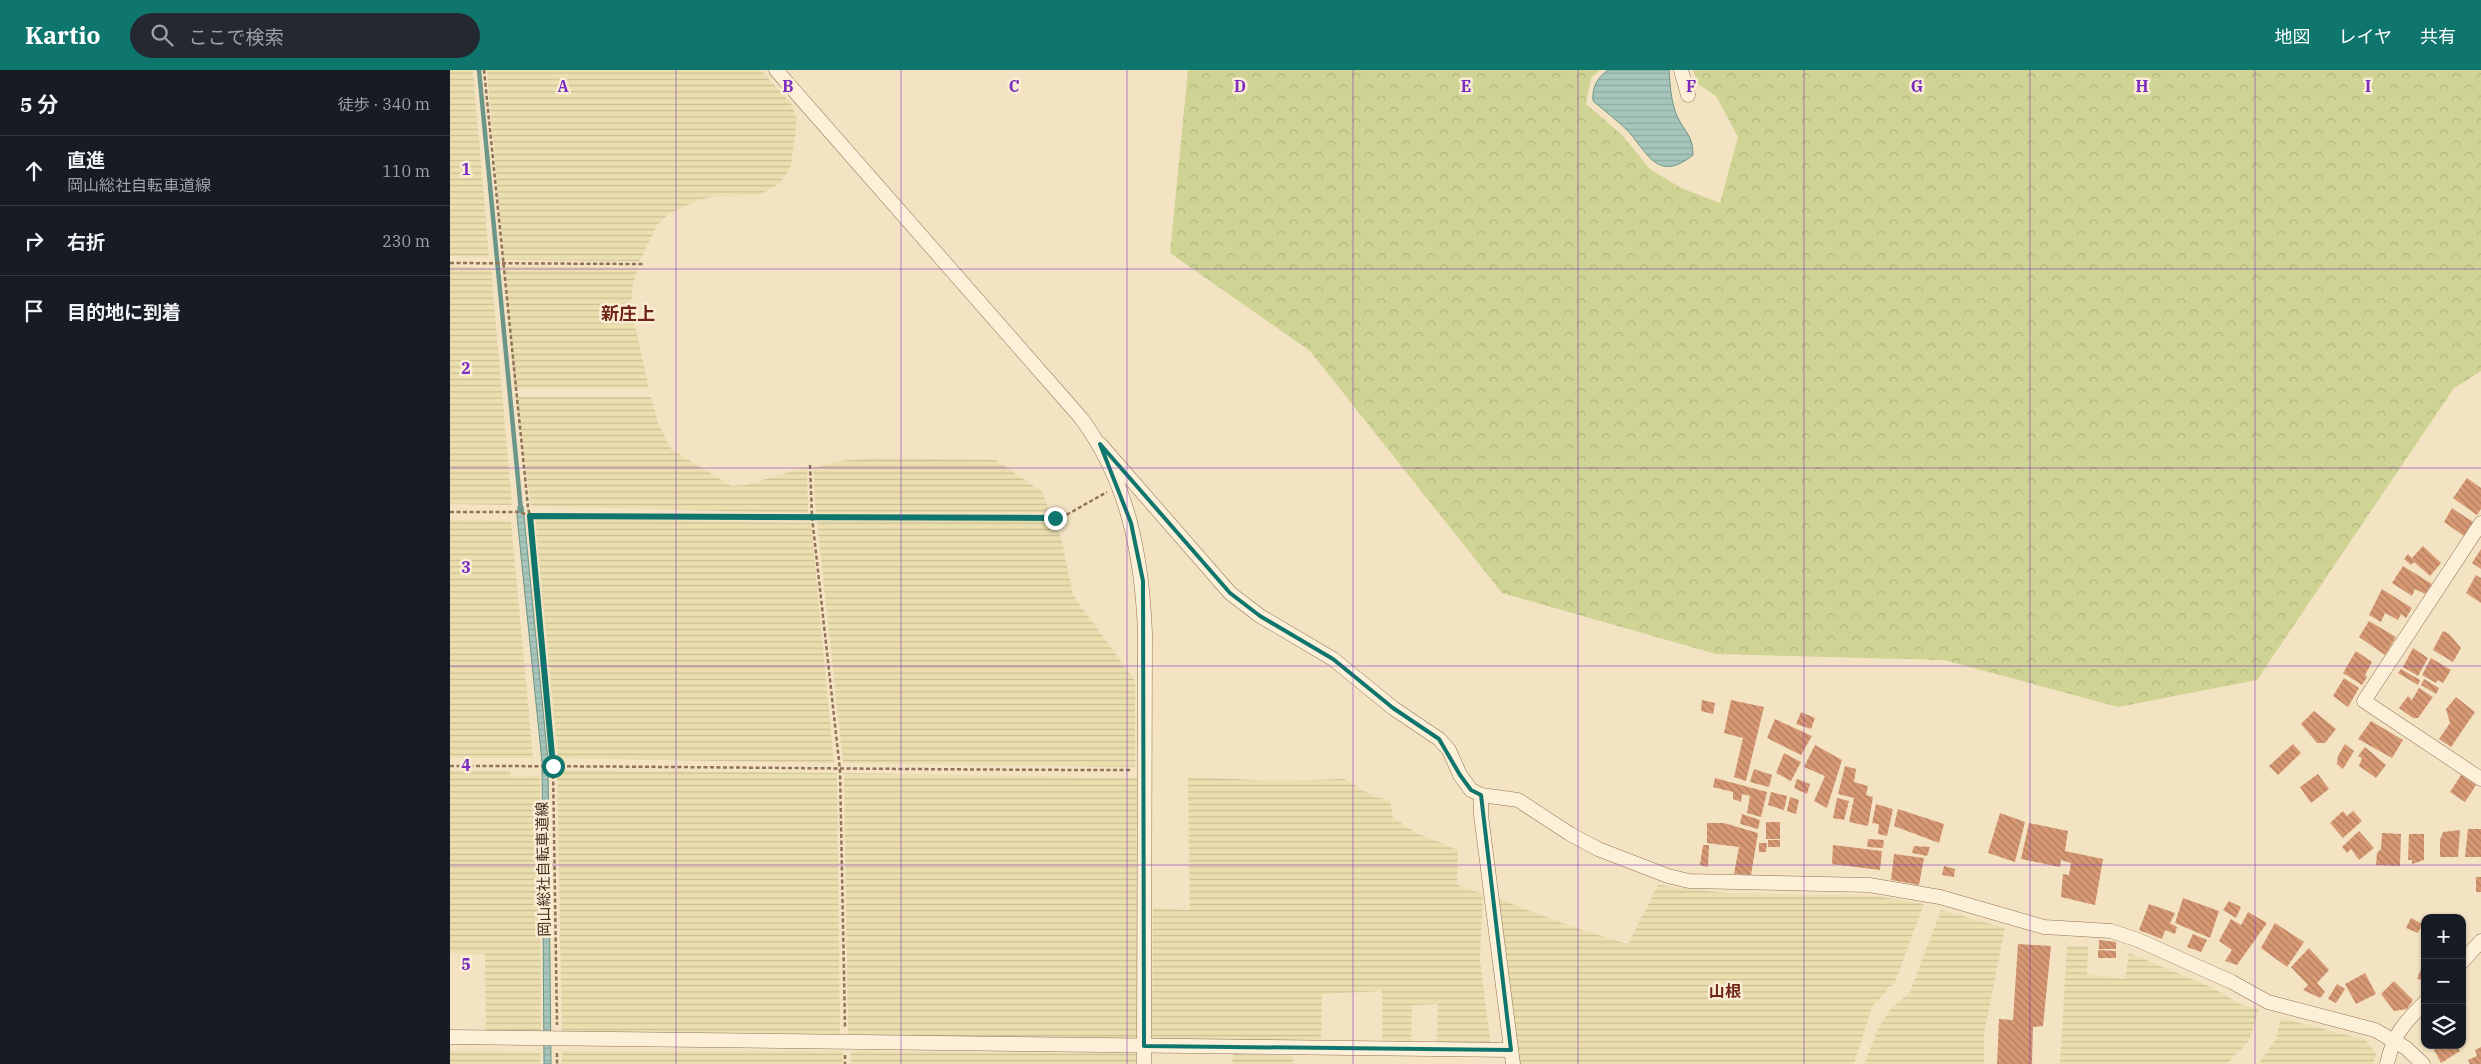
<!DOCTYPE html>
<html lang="ja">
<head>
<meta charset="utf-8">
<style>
  :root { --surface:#171b24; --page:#242831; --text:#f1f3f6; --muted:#9ea1a6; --line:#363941; --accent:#0f766e }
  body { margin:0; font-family:"IBM Plex Serif","Noto Sans JP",serif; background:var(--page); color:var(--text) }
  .controls { position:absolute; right:15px; bottom:15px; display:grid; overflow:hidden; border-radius:10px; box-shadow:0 1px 4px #0004 }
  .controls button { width:45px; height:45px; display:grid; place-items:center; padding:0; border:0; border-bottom:1px solid var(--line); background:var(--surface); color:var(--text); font:25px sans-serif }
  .stop { position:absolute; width:15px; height:15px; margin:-11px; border:4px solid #0f766e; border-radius:50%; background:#fff }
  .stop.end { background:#0f766e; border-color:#fff; box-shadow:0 1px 5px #0008 }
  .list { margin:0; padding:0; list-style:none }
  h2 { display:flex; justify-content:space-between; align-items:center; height:65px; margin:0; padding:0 20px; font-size:21px }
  h2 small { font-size:16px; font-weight:400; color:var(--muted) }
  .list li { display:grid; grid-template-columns:32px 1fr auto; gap:15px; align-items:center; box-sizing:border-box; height:70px; padding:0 20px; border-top:1px solid var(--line) }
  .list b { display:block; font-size:19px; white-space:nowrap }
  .list p { margin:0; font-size:16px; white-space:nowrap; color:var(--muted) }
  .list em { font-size:16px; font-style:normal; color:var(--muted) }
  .icon { flex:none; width:28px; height:28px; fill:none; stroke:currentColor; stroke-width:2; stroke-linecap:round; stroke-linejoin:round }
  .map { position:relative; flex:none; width:2031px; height:994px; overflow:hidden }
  header { display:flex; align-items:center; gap:30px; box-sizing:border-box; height:70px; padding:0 25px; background:var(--accent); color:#fff }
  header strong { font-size:24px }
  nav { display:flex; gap:28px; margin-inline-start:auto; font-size:18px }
  .search { width:350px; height:45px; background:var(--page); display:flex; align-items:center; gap:12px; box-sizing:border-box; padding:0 18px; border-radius:28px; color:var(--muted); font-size:19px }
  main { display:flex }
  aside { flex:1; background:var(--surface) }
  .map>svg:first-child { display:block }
  .farmland { fill:url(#farmland-rules) }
  .forest { fill:url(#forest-crowns) }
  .water { fill:url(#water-rules); stroke:#6b9689 }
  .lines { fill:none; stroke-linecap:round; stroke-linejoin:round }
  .stream { stroke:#6b9689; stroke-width:4.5 }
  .building { fill:url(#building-back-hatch) }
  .street-casing { stroke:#917357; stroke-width:15 }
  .path { stroke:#917357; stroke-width:2.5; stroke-dasharray:4 2.5; stroke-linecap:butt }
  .street { stroke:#fdf0d8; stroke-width:14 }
  .route { stroke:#0f766e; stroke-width:6 }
  .marked { fill:none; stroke:#0f766e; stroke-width:4; stroke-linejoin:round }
  .grid { fill:none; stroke:#7b2cbf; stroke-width:1; stroke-opacity:0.55 }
  .labels { text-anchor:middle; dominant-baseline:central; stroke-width:5; stroke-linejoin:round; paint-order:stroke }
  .street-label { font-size:15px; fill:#3f2c1d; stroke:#faedd4 }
  .neighbourhood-label { font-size:16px; font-weight:bold; fill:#712516; stroke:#faedd4 }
  .quarter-label { font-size:18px; font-weight:bold; fill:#712516; stroke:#faedd4 }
  .grid-label { font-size:16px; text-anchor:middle; font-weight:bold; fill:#7b2cbf; stroke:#faedd4; stroke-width:5; stroke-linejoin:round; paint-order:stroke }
</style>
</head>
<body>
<header>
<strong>Kartio</strong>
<div class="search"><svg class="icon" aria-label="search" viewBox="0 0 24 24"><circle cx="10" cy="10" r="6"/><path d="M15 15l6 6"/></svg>ここで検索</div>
<nav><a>地図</a><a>レイヤ</a><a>共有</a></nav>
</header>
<main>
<aside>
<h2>5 分<small>徒歩 · 340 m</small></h2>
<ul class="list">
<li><svg class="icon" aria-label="ahead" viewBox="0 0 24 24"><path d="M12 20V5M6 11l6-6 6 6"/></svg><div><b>直進</b><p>岡山総社自転車道線</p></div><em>110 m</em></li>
<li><svg class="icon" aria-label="right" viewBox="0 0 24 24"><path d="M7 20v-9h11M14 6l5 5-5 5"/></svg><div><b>右折</b></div><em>230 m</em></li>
<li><svg class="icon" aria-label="arrive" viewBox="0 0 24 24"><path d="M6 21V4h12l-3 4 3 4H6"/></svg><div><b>目的地に到着</b></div></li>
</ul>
</aside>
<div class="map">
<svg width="2031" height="994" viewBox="0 0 2031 994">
  <defs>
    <pattern id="farmland-rules" width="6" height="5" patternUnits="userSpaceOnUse" patternTransform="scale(1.25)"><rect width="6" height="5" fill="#ebdeaf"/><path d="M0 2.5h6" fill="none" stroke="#cbbf96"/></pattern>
    <pattern id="forest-crowns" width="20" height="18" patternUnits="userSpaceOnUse" patternTransform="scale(1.25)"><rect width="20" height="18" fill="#cfd495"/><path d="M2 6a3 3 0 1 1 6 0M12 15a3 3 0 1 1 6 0" fill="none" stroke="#b3b680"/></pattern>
    <pattern id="water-rules" width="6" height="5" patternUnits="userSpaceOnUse" patternTransform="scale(1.25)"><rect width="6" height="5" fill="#a6c6bb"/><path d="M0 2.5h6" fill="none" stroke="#90aaa0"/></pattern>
    <pattern id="building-back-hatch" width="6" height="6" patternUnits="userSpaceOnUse" patternTransform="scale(1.25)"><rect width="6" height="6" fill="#d79974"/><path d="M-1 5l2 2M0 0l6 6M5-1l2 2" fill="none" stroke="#b07d5f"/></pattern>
  </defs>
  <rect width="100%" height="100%" fill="#f4e3c3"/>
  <g class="farmland">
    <polygon points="0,0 23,0 39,187 0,186"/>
    <polygon points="37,0 311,0 341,34 347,48 341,96 330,113 309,125 267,126 249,130 220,143 207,155 190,191 54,190"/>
    <polygon points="0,197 41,198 62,435 0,434"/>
    <polygon points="55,197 188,198 182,218 181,238 199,318 64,318"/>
    <polygon points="66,327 201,327 208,353 221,379 281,416 296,415 357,397 358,443 81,436"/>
    <polygon points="425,388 546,390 592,422 600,442 366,443 363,398 390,391"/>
    <polygon points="85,448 361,453 384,693 108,688"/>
    <polygon points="0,450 61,451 83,688 0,688"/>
    <polygon points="367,451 601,451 611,467 623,525 685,611 685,697 393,693"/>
    <polygon points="0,700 60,700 61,707 90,706 91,964 36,962 35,884 0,883"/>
    <polygon points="107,700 387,703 390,965 112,965"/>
    <polygon points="394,703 687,708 688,970 398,965"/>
    <polygon points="738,707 830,711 894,709 925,727 940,730 943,748 968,764 1008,780 1007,815 1033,824 1030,890 1041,976 987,974 988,934 962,935 961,976 932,974 932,921 872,924 871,973 702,972 703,838 740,840"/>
    <polygon points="1208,815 1276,823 1427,826 1474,834 1445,912 1422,937 1404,994 1070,994 1049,829 1123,857 1178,874"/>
    <polygon points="1491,840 1555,858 1534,964 1534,994 1414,994 1429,957 1440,940 1460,922"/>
    <polygon points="1617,876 1638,876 1637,904 1675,909 1679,883 1761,917 1792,935 1809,939 1799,971 1777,994 1610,994"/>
    <polygon points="1831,948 1916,970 1926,984 1923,994 1808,994 1826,969"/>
    <polygon points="0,981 90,982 90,994 0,994"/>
    <rect x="112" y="981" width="281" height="13"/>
    <polygon points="401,981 686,984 686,994 401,994"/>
    <polygon points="783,984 843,986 843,994 782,994"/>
  </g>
  <polygon class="forest" points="738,0 1150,0 1141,8 1136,34 1171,64 1200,99 1231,118 1270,133 1288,67 1266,26 1248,14 1243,0 2031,0 2031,301 2004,318 1807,610 1668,637 1494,590 1266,584 1052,523 860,281 720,183"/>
  <g class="water">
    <path d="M1158,0H1219C1220,15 1221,32 1227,46C1235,63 1243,65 1243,85C1209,112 1199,86 1179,62C1168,51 1155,41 1143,31C1142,17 1147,8 1158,0Z"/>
    <polygon points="68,436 73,436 98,691 101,994 94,994 92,692 67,446"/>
  </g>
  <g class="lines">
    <polyline class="stream" points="29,0 71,441"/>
  </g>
  <g class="building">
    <polygon points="2017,408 2031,418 2031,439 2027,445 2003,428"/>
    <polygon points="2002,438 2023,452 2014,466 1994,452"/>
    <polygon points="1973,476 1991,493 1980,506 1964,492 1961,495 1954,489 1958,484 1962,488"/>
    <polygon points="2031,479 2031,499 2022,493"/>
    <polygon points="1953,496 1982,514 1975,524 1965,519 1962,526 1942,513"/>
    <polygon points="2026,505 2031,508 2031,533 2016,523"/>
    <polygon points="1932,519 1962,538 1956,548 1951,544 1948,550 1935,543 1931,552 1919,545"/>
    <polygon points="1919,551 1946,567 1935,585 1909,567"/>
    <polygon points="1993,561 1999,564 2011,578 2003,592 1983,580"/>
    <polygon points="1963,578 1978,588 1968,606 1953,597"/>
    <polygon points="1906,581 1922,592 1915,605 1917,607 1912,615 1893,603"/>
    <polygon points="1981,588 2001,600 1993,613 1988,610 1986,613 1972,605"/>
    <polygon points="1951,599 1970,610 1968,615 1948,603"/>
    <polygon points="1894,608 1909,618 1898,637 1883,626"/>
    <polygon points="1974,609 1989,618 1986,624 1971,615"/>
    <polygon points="1969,618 1983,627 1968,648 1963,648 1949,638 1958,626 1962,630"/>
    <polygon points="2006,627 2025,642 2001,677 1989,669 2000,653 1996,639"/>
    <polygon points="1252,630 1265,633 1263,644 1251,641"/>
    <polygon points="1281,630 1314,637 1296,711 1284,707 1293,668 1274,663"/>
    <polygon points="1864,641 1886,659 1875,673 1867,673 1851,654"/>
    <polygon points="1351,642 1365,648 1361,659 1346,654"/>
    <polygon points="1325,649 1362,666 1351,685 1317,668"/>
    <polygon points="1921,651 1953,670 1942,688 1908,669"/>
    <polygon points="1843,674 1851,683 1828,705 1819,696"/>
    <polygon points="1895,674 1904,681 1893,699 1887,694 1888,686"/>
    <polygon points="1365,675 1392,690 1377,738 1364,731 1375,706 1354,697"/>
    <polygon points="1915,677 1936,695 1926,708 1909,696 1912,688 1908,686"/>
    <polygon points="1334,683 1351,692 1341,711 1326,703"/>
    <polygon points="1395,696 1406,699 1404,712 1418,716 1416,725 1423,727 1418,756 1399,752 1404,728 1388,724"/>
    <polygon points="1304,699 1322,705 1319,717 1300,712"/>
    <polygon points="1868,704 1879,719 1861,733 1850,717"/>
    <polygon points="2011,705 2026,715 2015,732 2000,722"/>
    <polygon points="1265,708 1317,722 1311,747 1297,743 1300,726 1292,724 1291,732 1283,729 1283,722 1263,717"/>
    <polygon points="1347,709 1360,714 1357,724 1344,718"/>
    <polygon points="1321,722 1337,726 1334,740 1318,735"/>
    <polygon points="1340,727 1349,730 1346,744 1337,741"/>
    <polygon points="1387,728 1399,731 1394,750 1383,748"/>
    <polygon points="1426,734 1443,739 1437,766 1428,764 1429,754 1422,753"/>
    <polygon points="1448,739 1494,754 1489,773 1444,756"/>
    <polygon points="1893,741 1897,746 1903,741 1912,751 1893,768 1880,753"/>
    <polygon points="1550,743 1575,752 1565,792 1538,783"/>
    <polygon points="1292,744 1310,750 1308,759 1290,754"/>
    <rect x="1316" y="752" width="14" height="17"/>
    <polygon points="1257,753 1274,753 1308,763 1301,805 1284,804 1289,777 1257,773"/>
    <polygon points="1579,753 1618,761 1615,781 1653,789 1645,835 1611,827 1613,804 1619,805 1621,793 1611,790 1610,797 1571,789"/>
    <polygon points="2018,759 2031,759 2031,787 2015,787"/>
    <polygon points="2010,760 2008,787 1990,787 1990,770 1993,762"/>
    <polygon points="1909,761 1924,778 1909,790 1901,779 1897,783 1892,777"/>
    <polygon points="1932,763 1951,764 1950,796 1926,795 1927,783 1931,779"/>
    <polygon points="1959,764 1974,764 1974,790 1962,794 1962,790 1958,790"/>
    <polygon points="1418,769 1434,770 1433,778 1417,777"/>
    <rect x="1318" y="770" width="12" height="7"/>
    <polygon points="1309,773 1317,773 1316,782 1309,782"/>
    <polygon points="1253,775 1259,775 1258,797 1250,795"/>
    <polygon points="1383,775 1432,781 1430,800 1382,794"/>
    <polygon points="1464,776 1480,777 1477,786 1462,783"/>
    <polygon points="1444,784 1474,788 1469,815 1441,810"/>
    <polygon points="1494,796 1505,799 1504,807 1492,805"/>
    <rect x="2026" y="807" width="5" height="15"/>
    <polygon points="1733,828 1769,841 1760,868 1725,853"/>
    <polygon points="1779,831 1791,837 1786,848 1773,840"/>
    <polygon points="1699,834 1725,843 1720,853 1727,857 1725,864 1715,860 1712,869 1689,860"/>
    <polygon points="1798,842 1817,853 1787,895 1775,891 1782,880 1769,871 1781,849 1791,855"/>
    <polygon points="1961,848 1972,854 1968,863 1956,858"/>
    <polygon points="1825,853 1854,872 1837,897 1811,878"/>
    <polygon points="1743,864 1757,870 1751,882 1737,877"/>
    <polygon points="1649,870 1666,872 1666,879 1649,879"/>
    <polygon points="1568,874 1601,876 1593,956 1583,957 1582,994 1547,994 1549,949 1563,950"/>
    <polygon points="1859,878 1879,900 1867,913 1875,922 1870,928 1853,920 1858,915 1841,897"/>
    <polygon points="1648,880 1666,881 1666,888 1648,888"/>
    <polygon points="1975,888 1975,911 1967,909"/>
    <polygon points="1915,903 1926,924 1906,934 1895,914"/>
    <polygon points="1944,911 1963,930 1957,939 1944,941 1931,924"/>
    <polygon points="1887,914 1895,919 1886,933 1878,929"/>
    <polygon points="1992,975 2006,975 2010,981 1991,993 1984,980"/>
    <polygon points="2031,977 2031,994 2020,994 2018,990 2027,986 2025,980"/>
  </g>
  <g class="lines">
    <g class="street-casing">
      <g id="street">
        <path d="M326,0L631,348C678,411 692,486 695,563L694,994"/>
        <polyline points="1231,0 1238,25"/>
        <polyline points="650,374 780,523 810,546 883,589 943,638 989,669 999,680 1010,705 1021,720 1031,725 1068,730 1120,764 1148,779 1218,806 1239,811 1419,815 1490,827 1594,857 1661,861 1688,870 1782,912 1818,932 1925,960 1956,978 1973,994"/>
        <polyline points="2031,453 1914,631 2031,709"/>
        <polyline points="1031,725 1031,745 1063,994"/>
        <polyline points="2012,892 2031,871"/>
        <polyline points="0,967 1061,980"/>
        <path d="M1937,994C1943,965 1954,953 1975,932"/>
      </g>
    </g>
    <g class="path">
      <polyline points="34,0 78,437 81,453 103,696 107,955"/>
      <polyline points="0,193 193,194"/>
      <polyline points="360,395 362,447 390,700 395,957"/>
      <polyline points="0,442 68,442 79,445 605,448 618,444 657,422"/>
      <path d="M0,696C227,696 454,700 682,700"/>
      <polyline points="107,983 107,994"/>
      <polyline points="395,985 395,994"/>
    </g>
    <use href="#street" class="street"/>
  </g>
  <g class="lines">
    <polyline class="route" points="103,696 80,446 605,448"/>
  </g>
  <path class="marked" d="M650,374L780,523L810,546L883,589L943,638L989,669L1010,705L1021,720L1031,725L1061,980L694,976L693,511L681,453Z"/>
  <path class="grid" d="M226,0V994M451,0V994M677,0V994M903,0V994M1128,0V994M1354,0V994M1580,0V994M1805,0V994M0,199H2031M0,398H2031M0,596H2031M0,795H2031"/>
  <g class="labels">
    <g class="street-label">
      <text transform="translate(93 799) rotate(-91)">岡山総社自転車道線</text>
    </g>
    <g class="neighbourhood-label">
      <text x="1275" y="921">山根</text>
    </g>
    <g class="quarter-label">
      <text x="178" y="243">新庄上</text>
    </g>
  </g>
  <g class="grid-label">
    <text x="113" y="22">A</text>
    <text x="338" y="22">B</text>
    <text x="564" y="22">C</text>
    <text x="790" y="22">D</text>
    <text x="1016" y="22">E</text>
    <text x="1241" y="22">F</text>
    <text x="1467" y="22">G</text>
    <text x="1692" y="22">H</text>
    <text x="1918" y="22">I</text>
    <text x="16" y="105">1</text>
    <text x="16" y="304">2</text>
    <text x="16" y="503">3</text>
    <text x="16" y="701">4</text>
    <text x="16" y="900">5</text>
  </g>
</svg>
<div class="controls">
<button>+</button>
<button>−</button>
<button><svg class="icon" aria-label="layers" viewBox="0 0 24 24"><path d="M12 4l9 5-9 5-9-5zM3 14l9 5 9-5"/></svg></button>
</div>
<div class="stop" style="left:103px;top:696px"></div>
<div class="stop end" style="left:605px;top:448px"></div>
</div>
</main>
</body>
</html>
